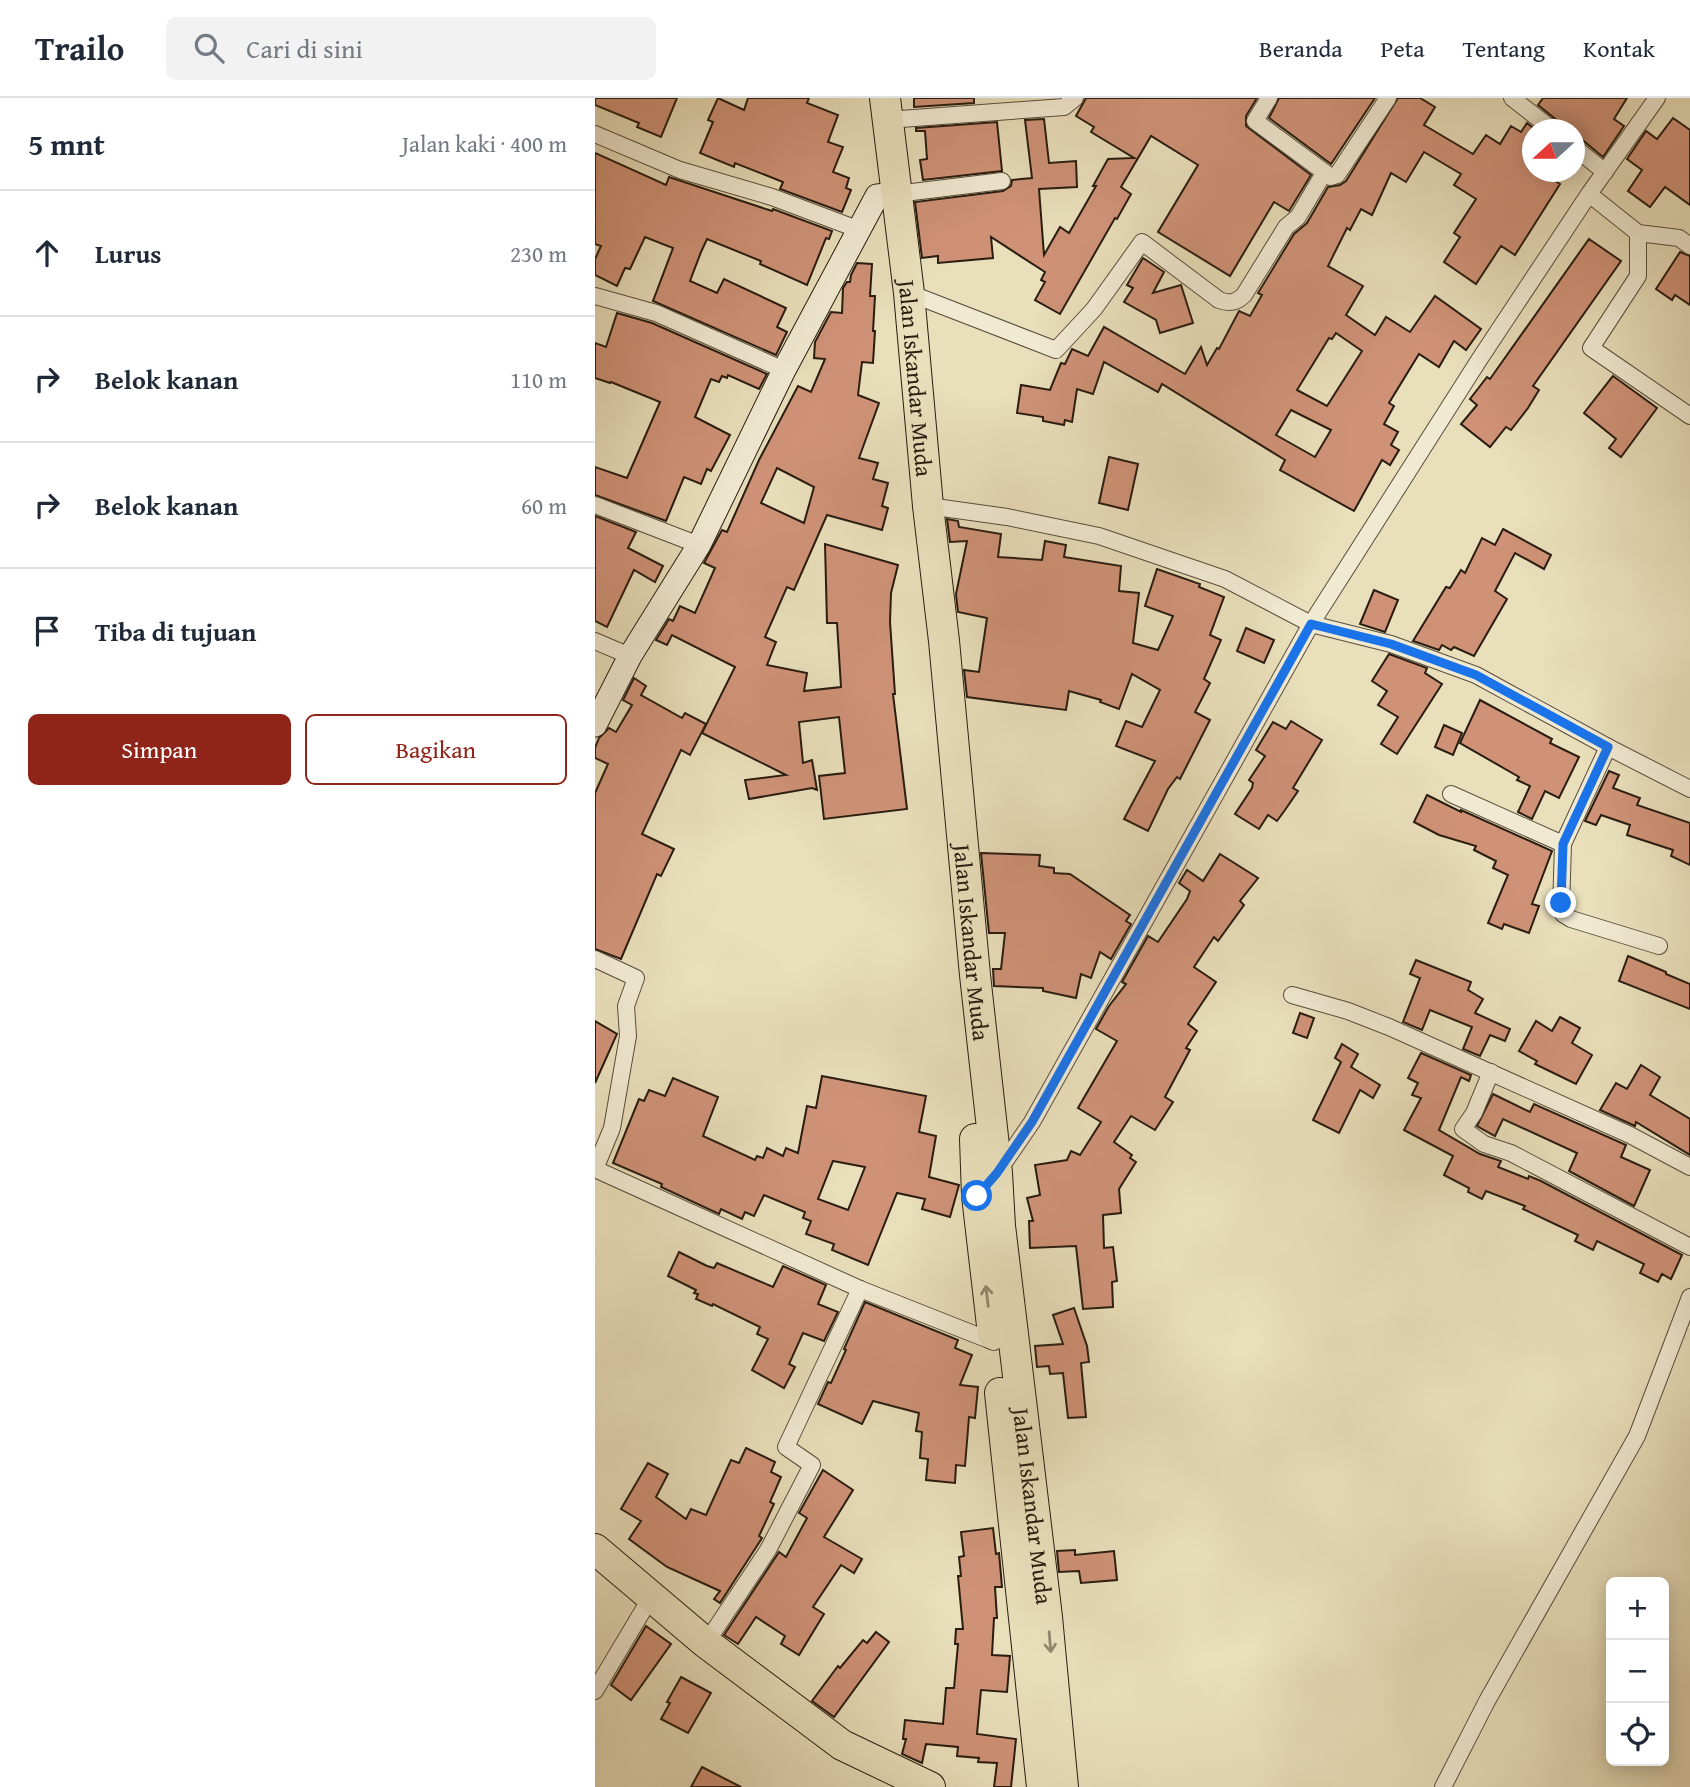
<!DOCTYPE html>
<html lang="id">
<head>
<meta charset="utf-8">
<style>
  :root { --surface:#fff; --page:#f2f2f3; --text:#1f2937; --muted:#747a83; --line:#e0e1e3; --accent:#8f2418 }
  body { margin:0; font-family:"Gentium Book Plus",serif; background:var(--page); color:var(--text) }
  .controls { position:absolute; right:21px; bottom:21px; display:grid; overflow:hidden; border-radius:10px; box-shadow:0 4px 18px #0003 }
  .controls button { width:63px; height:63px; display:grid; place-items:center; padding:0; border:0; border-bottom:2px solid var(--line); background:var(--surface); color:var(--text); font:35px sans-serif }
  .compass { position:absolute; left:927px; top:21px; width:63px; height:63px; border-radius:50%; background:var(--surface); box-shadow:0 4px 18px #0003; rotate:249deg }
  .stop { position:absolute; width:21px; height:21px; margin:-16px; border:5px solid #1a73e8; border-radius:50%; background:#fff }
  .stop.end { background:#1a73e8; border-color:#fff; box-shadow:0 2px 7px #0008 }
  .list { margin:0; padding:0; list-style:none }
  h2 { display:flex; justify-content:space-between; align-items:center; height:91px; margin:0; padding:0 28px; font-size:30px }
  h2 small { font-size:23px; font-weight:400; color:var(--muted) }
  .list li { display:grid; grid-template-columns:46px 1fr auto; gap:21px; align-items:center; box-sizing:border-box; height:126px; padding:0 28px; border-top:2px solid var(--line) }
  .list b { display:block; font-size:26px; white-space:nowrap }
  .list em { font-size:23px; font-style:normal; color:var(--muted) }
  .actions { display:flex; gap:14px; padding:21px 28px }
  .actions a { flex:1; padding:16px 0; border:2px solid var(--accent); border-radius:10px; text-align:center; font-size:24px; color:var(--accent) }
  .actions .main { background:var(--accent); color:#fff }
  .icon { flex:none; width:38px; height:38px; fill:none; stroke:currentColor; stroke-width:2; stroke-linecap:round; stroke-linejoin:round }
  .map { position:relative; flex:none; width:1095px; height:1689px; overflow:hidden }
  header { display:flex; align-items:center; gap:42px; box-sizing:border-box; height:98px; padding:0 35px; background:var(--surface); border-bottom:2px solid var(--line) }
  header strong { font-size:33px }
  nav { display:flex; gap:38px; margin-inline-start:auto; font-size:24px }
  .search { width:490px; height:63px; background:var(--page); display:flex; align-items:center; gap:18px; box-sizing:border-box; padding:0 24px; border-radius:10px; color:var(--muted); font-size:26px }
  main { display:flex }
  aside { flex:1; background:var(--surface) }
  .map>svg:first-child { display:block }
  .building { fill:#cf9277; stroke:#291c10; stroke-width:2; fill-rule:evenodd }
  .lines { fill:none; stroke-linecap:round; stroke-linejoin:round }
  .street-casing { stroke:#594d3b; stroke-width:18 }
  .secondary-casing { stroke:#291c10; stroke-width:25 }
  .highway-casing { stroke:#291c10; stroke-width:32 }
  .street { stroke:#f1ead3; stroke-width:16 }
  .secondary { stroke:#f1ead3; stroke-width:23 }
  .highway { stroke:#e9dfbb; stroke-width:30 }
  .oneway { stroke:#93876e }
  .route { stroke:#1a73e8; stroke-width:9 }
  .labels { text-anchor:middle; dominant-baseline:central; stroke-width:5; stroke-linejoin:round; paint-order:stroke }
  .street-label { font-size:23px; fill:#291c10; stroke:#f1ead3 }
</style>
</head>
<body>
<header>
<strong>Trailo</strong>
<div class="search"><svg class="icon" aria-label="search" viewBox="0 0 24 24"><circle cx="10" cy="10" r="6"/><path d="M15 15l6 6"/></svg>Cari di sini</div>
<nav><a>Beranda</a><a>Peta</a><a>Tentang</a><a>Kontak</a></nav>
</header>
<main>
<aside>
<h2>5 mnt<small>Jalan kaki · 400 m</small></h2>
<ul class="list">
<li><svg class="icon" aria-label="ahead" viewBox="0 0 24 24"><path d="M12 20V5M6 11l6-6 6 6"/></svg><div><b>Lurus</b></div><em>230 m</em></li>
<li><svg class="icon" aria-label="right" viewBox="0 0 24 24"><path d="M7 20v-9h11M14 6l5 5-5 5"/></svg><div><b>Belok kanan</b></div><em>110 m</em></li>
<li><svg class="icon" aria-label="right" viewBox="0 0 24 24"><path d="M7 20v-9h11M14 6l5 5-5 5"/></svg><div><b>Belok kanan</b></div><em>60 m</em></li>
<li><svg class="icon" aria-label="arrive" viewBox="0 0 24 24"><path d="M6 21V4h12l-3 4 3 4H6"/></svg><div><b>Tiba di tujuan</b></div></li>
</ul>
<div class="actions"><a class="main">Simpan</a><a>Bagikan</a></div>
</aside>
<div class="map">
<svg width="1095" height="1689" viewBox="0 0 1095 1689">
  <rect width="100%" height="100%" fill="#e9dfbb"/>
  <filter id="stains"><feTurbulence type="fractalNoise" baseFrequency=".00286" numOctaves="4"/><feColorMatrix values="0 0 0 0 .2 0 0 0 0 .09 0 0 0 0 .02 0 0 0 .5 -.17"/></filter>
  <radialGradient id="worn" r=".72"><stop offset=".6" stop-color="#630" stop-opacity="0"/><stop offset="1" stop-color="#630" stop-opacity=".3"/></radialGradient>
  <g class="building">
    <polygon points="0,0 82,0 66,39 42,29 44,25 0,7"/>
    <polygon points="123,0 149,12 153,0 214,0 212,5 243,17 233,44 248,49 238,74 254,80 251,90 256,92 247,114 185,91 188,84 140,65 139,69 105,55 118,24 113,22"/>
    <polygon points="319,0 379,0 379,5 319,9"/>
    <polygon points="491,0 662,0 651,18 651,28 716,77 694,113 679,104 635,178 563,134 603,67 556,38 526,89 536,96 522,121 520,120 465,216 440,202 450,184 446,182 450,174 396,139 398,160 343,165 343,158 327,160 320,104 408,93 416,88 417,82 437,80 430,22 449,21 454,65 481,63 482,89 444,91 449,157 465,129 474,135 501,88 498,88 513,61 539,60 496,34 499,29 481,18"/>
    <polygon points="684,0 780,0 736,66 674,20"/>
    <path d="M803,0H825L840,9L829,27L878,56L891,37L905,46L916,28L926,34L932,25L937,29V74H946L965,86L920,157L906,148L881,186L849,164L865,139L859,135L881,101L859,87L866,76L829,54L811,84L796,75L777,117L766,111L755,132L752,130L733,168L768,188L751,217L780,237L791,219L815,234L840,198L886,231L871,252L859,243L844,269L824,256L794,305L799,308L789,326L803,334L796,347L804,352L795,367L787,362L759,413L685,372L690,362L567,286L563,294L509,264L498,296L482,291L477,324L470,322L469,327L448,323V319L422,315L426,287L455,292L466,265L470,266L477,251L493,258L509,229L590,276L606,249L612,267L622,250L624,251L644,213L655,218L667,197L663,195L699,136L712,125L733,89L745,87L751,83ZM741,235L767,253L732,308L702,292L734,240L737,241ZM696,312L736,332L720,359L681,337Z"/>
    <polygon points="948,0 1032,0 1019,21 1029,28 1008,59 986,41 979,39 979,32 968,32 964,24 943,7"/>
    <polygon points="1078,20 1095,32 1095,107 1070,89 1055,109 1033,93 1047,72 1032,61 1051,33 1062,41"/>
    <polygon points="402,24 407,73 328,82 325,62 332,61 330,33 321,33 321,30"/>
    <polygon points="0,55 71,87 74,79 177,113 178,111 237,133 234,141 231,140 212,187 165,166 166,163 112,141 106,154 95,183 122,195 129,181 191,210 182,229 192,234 181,257 58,203 78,150 50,139 35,171 30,170 22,188 0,177 0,161 6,148 0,146"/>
    <polygon points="994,141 1026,163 938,288 944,292 933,310 916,332 911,329 895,349 866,326 882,307 875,301 892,279 895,281"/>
    <polygon points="1085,154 1095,158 1095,207 1080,197 1077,202 1061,191"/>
    <polygon points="548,160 569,174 558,195 586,187 598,225 565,235 561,222 529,204 538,190 532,187"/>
    <path d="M262,165L277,166L275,198H280L278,233H280L278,265L267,264L263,297L284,305L264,360L283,365L278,381L293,385L287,408L293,410L287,432L232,417L199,492L192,489L170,539L181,544L172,567L212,575L209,593L246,589L242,525H232L230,446L303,467L296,495L295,524L300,596H298L312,711L229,721L224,678L250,675L244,619L204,624L208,665L217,662L222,692L217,690L154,701L150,682L191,677L107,635L140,569L77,537L72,547L61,542L74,521L78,523L85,508L100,515L120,470L109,465L127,432L132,434L164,362L203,288L216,294L230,261L219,260L220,244L236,214L247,215L248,190L252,184H255L256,177ZM182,370L219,389L209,425L166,405Z"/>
    <polygon points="22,215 57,225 172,276 164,291 133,277 132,280 127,278 124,284 116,281 100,319 135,337 116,373 112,371 106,386 89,379 71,423 0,397 0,369 32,380 65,304 16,284 15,285 0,280 0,245 11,249"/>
    <polygon points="1018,278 1062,310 1026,359 1014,350 1021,341 989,315"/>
    <polygon points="514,359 543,366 533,412 504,405"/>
    <polygon points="0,418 41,434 33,450 68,468 60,484 39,472 12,529 0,523"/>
    <polygon points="352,421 363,423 364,429 406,436 403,459 447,462 450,443 471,447 469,459 526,468 524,493 544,495 538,545 563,552 578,518 550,508 562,471 605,486 604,489 629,499 615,537 626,542 609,581 615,585 600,614 615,622 585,681 582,679 573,691 553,733 529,721 560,663 521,648 531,623 547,629 565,592 537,576 524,611 505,604 506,602 474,593 471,612 372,599 369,572 384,574 392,520 363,514 361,496 372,443 355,444"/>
    <polygon points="908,431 956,457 949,471 920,455 900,493 912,501 879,558 859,549 856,552 847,547 844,552 818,543 851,489 855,490 866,472 870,475 887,440 900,447"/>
    <polygon points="779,492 803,502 790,534 765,526"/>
    <polygon points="651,530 679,542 669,565 642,553"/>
    <polygon points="794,556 832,570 830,575 847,586 802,656 786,646 803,619 783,607 792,593 777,583"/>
    <polygon points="39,580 51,588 46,597 87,620 90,615 111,626 95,657 86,652 47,736 79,751 66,778 62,776 26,861 0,851 0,695 13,666 0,660 0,650 4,640 14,630 21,634 37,607 28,602"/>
    <polygon points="885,602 957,641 955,645 984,659 964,700 950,693 937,721 923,714 935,688 922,682 924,679 865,645"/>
    <polygon points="696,623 727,642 698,690 703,693 690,712 682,723 673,717 664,731 640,716 657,690 658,685 654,682 670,658 661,652 678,624 691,631"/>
    <polygon points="849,627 867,635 858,657 840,649"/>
    <polygon points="1014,673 1024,677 1018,690 1045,700 1042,707 1095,725 1095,767 1076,758 1078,752 1032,737 1035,727 1006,717 1001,727 990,723"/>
    <polygon points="832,697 866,714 866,712 957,753 937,806 944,808 934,835 909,826 907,831 893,825 913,777 898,770 901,763 879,752 881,748 844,737 819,724"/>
    <polygon points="386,755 445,757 444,768 459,770 459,775 475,776 535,817 531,823 536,826 516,861 505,854 496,880 486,876 481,900 448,893 448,890 399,888 398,871 406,871 410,835 394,835"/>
    <polygon points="625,756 663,780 645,803 649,807 623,843 619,839 599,869 621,884 593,926 602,933 591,950 595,952 570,999 578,1004 560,1032 536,1018 519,1044 537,1057 535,1060 541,1064 524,1091 526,1115 508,1117 509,1150 518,1149 522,1183 517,1184 518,1209 488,1211 481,1148 435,1150 434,1123 438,1123 432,1100 445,1097 440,1067 472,1062 476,1053 485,1057 506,1024 483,1010 522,943 501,931 514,908 531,886 527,884 553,838 563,844 592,801 595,793 584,785 592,772 608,783"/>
    <polygon points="1033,858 1071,874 1071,876 1095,886 1095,911 1024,883"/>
    <polygon points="821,862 876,884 873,892 888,901 880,915 915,931 910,943 895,937 885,958 868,951 877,929 835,912 827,932 808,924 825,880 815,876"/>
    <polygon points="705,915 719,920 712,940 698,935"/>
    <polygon points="965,919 985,930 977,945 997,957 981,986 940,966 942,963 924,953 941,923 957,933"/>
    <polygon points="0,923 22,936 0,985"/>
    <polygon points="747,946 763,956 756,969 785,987 778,1000 765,992 744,1035 718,1022 746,964 740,960"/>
    <polygon points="826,955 876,977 874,983 866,979 844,1032 885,1056 906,1063 903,1069 933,1081 934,1078 946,1083 1087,1157 1076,1181 1067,1176 1063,1184 1045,1175 1049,1166 1002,1143 998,1152 980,1143 983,1137 928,1111 930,1108 891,1093 887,1101 873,1094 874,1090 849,1077 858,1058 809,1032 826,1000 817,997 823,985 813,980"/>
    <polygon points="1046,967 1065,979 1055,997 1095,1021 1095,1057 1041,1024 1040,1028 1005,1012 1021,985 1032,991"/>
    <path d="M227,978L331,998L324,1034L341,1038L334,1079L364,1087L355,1119L327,1111L330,1101L302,1095L273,1167L237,1152L239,1146L211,1136L216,1123L208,1120L210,1114L169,1097L159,1118L150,1114L147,1121L126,1111L124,1116L66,1089L67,1086L18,1065L44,1001L49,1003L54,992L70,998L78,980L123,999L108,1038L160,1062L162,1058L168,1060L172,1050L188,1058L191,1050L203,1055L212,1008L221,1010ZM238,1063L270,1069L253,1112L223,1101Z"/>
    <polygon points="898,996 935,1014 939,1006 1031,1047 1026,1059 1055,1072 1039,1108 974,1073 982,1055 908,1021 900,1038 882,1028"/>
    <polygon points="84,1154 112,1168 119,1170 122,1165 178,1189 188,1168 231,1187 223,1206 243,1214 229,1243 208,1235 194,1266 200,1269 189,1290 157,1272 173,1241 162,1236 165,1229 118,1206 117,1208 101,1201 103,1196 99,1195 101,1192 73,1178"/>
    <polygon points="270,1204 363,1242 360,1250 377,1257 365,1287 383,1289 380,1320 374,1319 370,1368 361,1367 360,1385 331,1382 333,1361 325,1360 327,1334 321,1333 324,1315 278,1303 267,1326 223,1306 233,1284 236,1285 251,1252 249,1251"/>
    <polygon points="479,1210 492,1248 494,1264 486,1265 491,1319 473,1320 468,1275 455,1276 454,1268 442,1269 440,1248 468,1246 458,1217"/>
    <polygon points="151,1350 180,1364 176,1374 186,1379 175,1404 179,1406 164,1438 167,1440 125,1505 119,1501 125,1493 72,1469 34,1441 46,1423 26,1411 53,1365 73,1376 61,1399 91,1421 96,1411 111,1417 136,1362 144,1365"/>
    <polygon points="228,1372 258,1392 229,1439 267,1461 259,1475 246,1467 218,1509 229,1516 204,1557 186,1546 190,1538 161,1519 143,1546 129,1537 184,1454 191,1459 212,1420 204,1415"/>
    <polygon points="398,1430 401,1456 404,1455 407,1489 400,1489 402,1520 399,1520 397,1557 415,1558 412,1594 386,1592 382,1636 421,1641 416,1689 399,1689 402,1665 383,1664 384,1660 362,1658 363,1649 331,1646 327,1665 307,1656 311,1641 308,1641 310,1622 348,1626 351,1590 359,1590 363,1546 360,1546 361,1531 368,1531 363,1478 366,1478 364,1459 369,1458 366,1434"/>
    <polygon points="480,1452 480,1457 519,1453 522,1482 486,1485 484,1473 464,1474 462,1453"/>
    <polygon points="51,1528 76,1546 36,1602 16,1587"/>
    <polygon points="281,1534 294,1544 239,1619 217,1603 243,1568 245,1570 268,1542 272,1545"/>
    <polygon points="86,1579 116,1595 93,1635 66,1621 75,1605 72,1604"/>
    <polygon points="107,1669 146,1689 96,1689"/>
  </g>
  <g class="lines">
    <g class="street-casing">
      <g id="street">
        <polyline points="674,0 660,23 736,79 742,77 793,0"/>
        <polyline points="917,0 958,32"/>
        <polyline points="292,22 469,9 480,0"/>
        <polyline points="0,36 85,72 177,99 262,131"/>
        <polyline points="979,49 1010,74"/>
        <polyline points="301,96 407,83"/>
        <polyline points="994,96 1043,135 1084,140 1095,148"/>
        <polyline points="1043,135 1043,178 996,250 1095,318"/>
        <path d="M314,195L461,252L499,211L547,144L624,202C634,206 641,205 649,197L691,129L703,119L729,75"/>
        <polyline points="0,198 61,215 189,272"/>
        <polyline points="0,407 104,447"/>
        <polyline points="333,408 412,419 504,438 630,481 716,526 796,546 881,577 1013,649 1095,691"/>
        <polyline points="0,543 35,558"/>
        <polyline points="1013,649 968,746 966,811 968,816 976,821 1064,848"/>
        <polyline points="856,696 968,746"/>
        <polyline points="0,861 41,880 31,908 33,938 17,1030 0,1071"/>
        <polyline points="697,897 753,913 794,929 1035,1037 1095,1069"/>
        <polyline points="896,974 879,1015 868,1031 889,1046 916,1055 1095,1149"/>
        <polyline points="0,1071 265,1191 399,1244"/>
        <polyline points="404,1072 437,1024 716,526 884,262 994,96 1062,0"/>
        <polyline points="111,1545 173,1452 217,1367 191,1349 265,1191"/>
        <polyline points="0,1593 56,1499"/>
        <polyline points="848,1689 892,1603 1042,1338 1095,1199"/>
      </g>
    </g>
    <g class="secondary-casing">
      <polyline id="secondary" points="0,627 35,558 104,447 189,272 282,98 301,96"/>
    </g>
    <g class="highway-casing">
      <g id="highway">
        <path id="s1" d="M290,0L314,195L333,408L349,543L380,877L402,1075L405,1128L452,1519L468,1689"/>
        <polyline points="380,1041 382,1098 398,1236"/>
        <polyline points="405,1295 447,1689"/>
        <polyline points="0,1451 111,1545 247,1647 335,1689"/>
      </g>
    </g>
    <use href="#street" class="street"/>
    <use href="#secondary" class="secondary"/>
    <use href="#highway" class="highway"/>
  </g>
  <defs><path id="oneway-shaft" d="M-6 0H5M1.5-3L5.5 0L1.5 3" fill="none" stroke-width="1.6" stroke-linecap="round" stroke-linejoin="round" transform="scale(1.75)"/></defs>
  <g class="oneway">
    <use href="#oneway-shaft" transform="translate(392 1198) rotate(-97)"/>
    <use href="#oneway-shaft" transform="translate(455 1544) rotate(85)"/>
  </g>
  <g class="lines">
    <polyline class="route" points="382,1098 402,1075 437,1024 716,526 796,546 881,577 1013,649 968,746 966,805"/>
  </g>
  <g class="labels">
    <g class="street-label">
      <text stroke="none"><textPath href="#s1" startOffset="282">Jalan Iskandar Muda</textPath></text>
      <text stroke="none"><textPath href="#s1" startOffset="849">Jalan Iskandar Muda</textPath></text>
      <text stroke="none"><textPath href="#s1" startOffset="1416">Jalan Iskandar Muda</textPath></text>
    </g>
  </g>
  <rect width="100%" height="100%" filter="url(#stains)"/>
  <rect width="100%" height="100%" fill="url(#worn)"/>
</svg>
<div class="controls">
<button>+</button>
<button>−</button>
<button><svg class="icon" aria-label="locate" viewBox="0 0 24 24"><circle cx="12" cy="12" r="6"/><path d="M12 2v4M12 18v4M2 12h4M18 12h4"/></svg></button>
</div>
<svg class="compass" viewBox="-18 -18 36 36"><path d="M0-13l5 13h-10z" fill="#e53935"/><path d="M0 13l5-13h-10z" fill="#747a83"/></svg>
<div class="stop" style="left:382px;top:1098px"></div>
<div class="stop end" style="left:966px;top:805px"></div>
</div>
</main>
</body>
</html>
